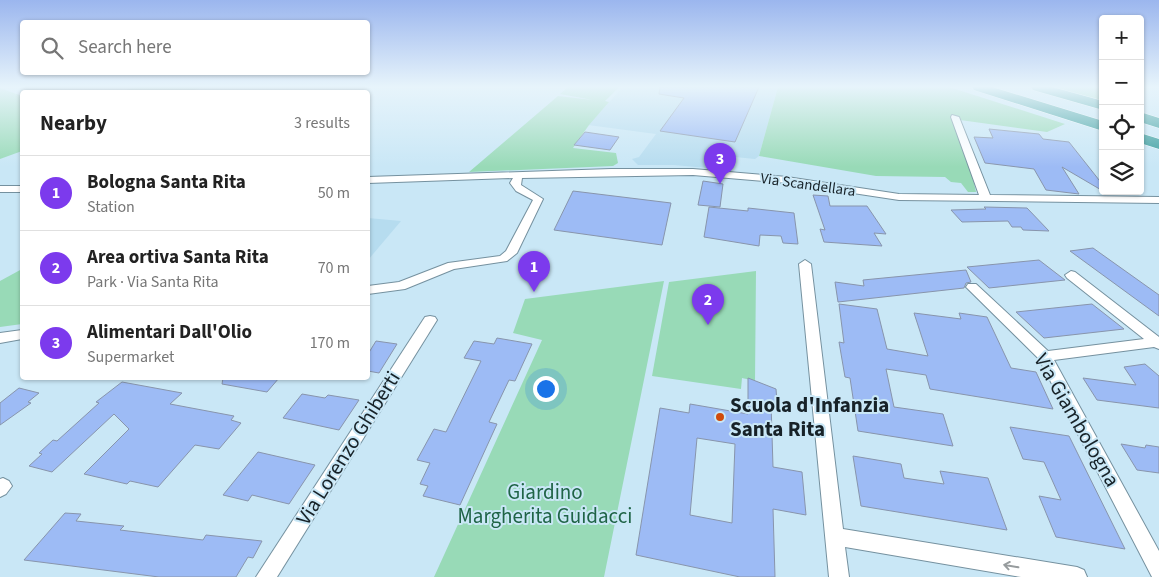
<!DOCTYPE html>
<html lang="en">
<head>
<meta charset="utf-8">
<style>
  :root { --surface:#fff; --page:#f6f6f6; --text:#222; --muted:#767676; --line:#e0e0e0; --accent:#7c3aed }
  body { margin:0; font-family:"Source Sans 3",sans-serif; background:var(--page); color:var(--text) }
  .controls { position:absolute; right:15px; top:15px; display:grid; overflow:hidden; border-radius:5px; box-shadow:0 1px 4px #0004 }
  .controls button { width:45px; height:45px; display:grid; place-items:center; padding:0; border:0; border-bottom:1px solid var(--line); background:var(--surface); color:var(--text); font:25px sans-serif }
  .you { position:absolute; left:545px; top:388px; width:18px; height:18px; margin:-12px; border:4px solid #fff; border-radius:50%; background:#1a73e8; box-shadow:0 0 0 8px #1a73e833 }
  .badge { display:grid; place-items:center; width:32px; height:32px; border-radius:50%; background:var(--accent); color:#fff; font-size:16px; font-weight:700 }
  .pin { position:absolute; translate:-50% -41px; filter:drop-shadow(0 1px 2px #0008) }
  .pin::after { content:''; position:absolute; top:26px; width:18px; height:15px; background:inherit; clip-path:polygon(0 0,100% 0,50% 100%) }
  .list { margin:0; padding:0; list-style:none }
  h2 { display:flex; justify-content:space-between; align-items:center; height:65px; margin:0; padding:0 20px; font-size:21px }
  h2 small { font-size:16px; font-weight:400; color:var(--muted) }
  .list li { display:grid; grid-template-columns:32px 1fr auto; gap:15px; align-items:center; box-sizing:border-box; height:75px; padding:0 20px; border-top:1px solid var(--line) }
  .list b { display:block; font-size:19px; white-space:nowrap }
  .list p { margin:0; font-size:16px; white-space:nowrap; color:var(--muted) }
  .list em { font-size:16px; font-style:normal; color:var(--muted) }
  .icon { flex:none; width:28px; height:28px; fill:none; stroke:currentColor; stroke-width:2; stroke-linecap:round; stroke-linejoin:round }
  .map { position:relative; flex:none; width:1159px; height:577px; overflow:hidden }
  .search { position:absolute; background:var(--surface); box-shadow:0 1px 4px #0004; left:20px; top:20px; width:350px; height:55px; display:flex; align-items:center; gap:12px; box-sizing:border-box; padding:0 18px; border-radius:5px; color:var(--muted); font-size:19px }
  .panel { position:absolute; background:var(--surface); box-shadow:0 1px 4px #0004; left:20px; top:90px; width:350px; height:290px; border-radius:5px }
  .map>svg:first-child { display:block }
  .built { fill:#b6dcef }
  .green { fill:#98dab7 }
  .building { fill:#9dbbf5; stroke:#8895ac; fill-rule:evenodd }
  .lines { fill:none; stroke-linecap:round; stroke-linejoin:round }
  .street-casing { stroke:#75919f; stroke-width:2 }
  .highway-casing { stroke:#fff; stroke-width:1 }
  .street { fill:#fff; fill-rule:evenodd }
  .highway { fill:#369b9b; fill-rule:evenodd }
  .oneway { stroke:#979c9e }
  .poi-dot { fill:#d04a0c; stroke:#c9e7f6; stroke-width:2 }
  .labels { text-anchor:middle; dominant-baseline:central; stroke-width:4; stroke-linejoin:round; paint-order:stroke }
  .far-street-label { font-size:15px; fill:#172228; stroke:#c9e7f6 }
  .near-poi-label { font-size:21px; font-weight:bold; fill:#172228; stroke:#c9e7f6; text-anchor:start }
  .near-street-label { font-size:21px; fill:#172228; stroke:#c9e7f6 }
  .near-park-label { font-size:21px; fill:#1f6446; stroke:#c9e7f6 }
</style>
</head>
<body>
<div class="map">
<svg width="1159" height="577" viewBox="0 0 1159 577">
  <rect width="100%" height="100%" fill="#c9e7f6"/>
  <g class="built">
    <polygon points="623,87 778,87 759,156 755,159 735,157 729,170 674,165 638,165 632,159 639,157 656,134 588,125"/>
    <polygon points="368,218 401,221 368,260"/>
  </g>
  <g class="green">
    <polygon points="137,87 204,87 187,92 119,92"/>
    <polygon points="568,87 619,87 605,101 609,102 589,125 573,148 616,153 618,163 613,166 469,172 558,96 593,100 560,94"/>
    <polygon points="778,87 949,87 1065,124 1047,132 960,120 976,192 968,192 961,183 951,182 945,177 876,176 759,156"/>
    <polygon points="1050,87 1103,87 1103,102"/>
    <polygon points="0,88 22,96 22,151 0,159"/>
    <polygon points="22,269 22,324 0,327 0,281"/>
    <polygon points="756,271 755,381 742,378 741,389 652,376 669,282"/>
    <polygon points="664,281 604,577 434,577 542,340 513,333 525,299"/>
  </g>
  <g class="building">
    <polygon points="660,87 759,87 735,142 660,131 684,98 659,94"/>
    <polygon points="989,129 1039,134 1043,139 1069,142 1103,185 1103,191 1062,167 1079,194 1046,190 1034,169 985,163 974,137 993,138"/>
    <polygon points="585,132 619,137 610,150 574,145"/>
    <polygon points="703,181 723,184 720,207 698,205"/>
    <polygon points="573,191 671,203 662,245 554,230"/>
    <polygon points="813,195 828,196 830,206 867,206 886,234 874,233 882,246 824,242 820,229 825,230"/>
    <polygon points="709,207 748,211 748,208 794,213 798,244 783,243 781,236 760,235 759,246 704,237"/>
    <polygon points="984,207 1027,208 1049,231 1023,230 1021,227 1012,227 1008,221 962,222 951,210 986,209"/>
    <polygon points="1093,248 1159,295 1159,316 1070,251"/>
    <polygon points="1039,260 1065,280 989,288 967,267"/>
    <polygon points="966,270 971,282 966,283 964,288 838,302 835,282 864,286 863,280"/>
    <polygon points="839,304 877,309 887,349 928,356 914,313 961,319 959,313 987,317 1011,368 1036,372 1053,409 930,389 926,375 886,369 894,407 943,414 953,446 858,431 850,378 845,377 839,342 844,343"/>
    <polygon points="1092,304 1124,329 1044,338 1016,312"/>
    <polygon points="497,338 532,344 515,381 509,380 489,422 497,424 460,505 423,496 428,486 420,484 430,463 417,460 434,429 446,432 481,361 464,358 474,341 494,344"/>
    <polygon points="376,341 397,344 379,373 368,371 368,354"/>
    <polygon points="1145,364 1159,376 1159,408 1097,400 1083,378 1136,385 1124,367"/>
    <polygon points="223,378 279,378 267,392 222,384"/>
    <path d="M748,378L776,389L777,402H771L773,467L802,472L806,515L773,509L775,577H740L636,555L660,408L689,413L690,404L748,414ZM697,438L735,444L732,523L690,515Z"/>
    <polygon points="122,382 182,393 170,404 234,416 231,420 241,423 219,449 195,445 158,487 130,481 127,484 84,474 129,429 114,414 52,472 29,466 42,454 39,453 53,440 57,441 99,403 96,402"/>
    <polygon points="19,388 39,393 28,402 31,403 0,425 0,403"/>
    <polygon points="302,394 325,398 328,395 359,400 339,430 283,418"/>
    <polygon points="1010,427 1069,436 1125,549 1056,537 1039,496 1061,500 1044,462 1023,459"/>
    <polygon points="1121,444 1145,448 1146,445 1159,447 1159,473 1137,470"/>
    <polygon points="258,452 315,465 289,504 252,495 248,501 223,495"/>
    <polygon points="853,456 901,464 904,478 944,484 940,471 988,478 1007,530 861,506"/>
    <polygon points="65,513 81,514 76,521 124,526 120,530 203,540 206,535 262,541 253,558 248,557 236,577 159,577 24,560"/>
  </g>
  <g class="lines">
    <g class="street-casing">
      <g id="street">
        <polygon points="952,115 959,117 990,195 1159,197 1159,203 899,200 787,183 693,175 522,178 521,185 543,199 517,253 507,261 454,269 405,289 368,294 368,286 399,282 448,263 500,256 506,251 533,200 516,191 510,183 513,178 368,183 368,177 611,169 693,169 787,177 899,194 979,195 951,117"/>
        <rect x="0" y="186" width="22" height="6"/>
        <polygon points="805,260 811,264 843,529 1077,567 1084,570 1087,577 1021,577 845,547 849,577 829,577 799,264"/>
        <polygon points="1071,271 1075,272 1159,337 1159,349 1154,347 1054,360 1159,551 1159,577 1152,577 1039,359 966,287 968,284 976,284 1048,351 1144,339 1067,278 1065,275"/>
        <polygon points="430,316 435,317 437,320 277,577 256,577 425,317"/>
        <polygon points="22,330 22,339 0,343 0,333"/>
        <polygon points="3,478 9,481 12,486 6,494 0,497 0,479"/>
      </g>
    </g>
    <g class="highway-casing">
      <g id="highway">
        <polygon points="972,87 992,87 1103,121 1103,131 974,90"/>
        <polygon points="1031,87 1052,87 1103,101 1103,110 1033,90"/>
        <polygon points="1140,112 1159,118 1159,128 1140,122"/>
        <polygon points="1140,133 1159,139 1159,149 1140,143"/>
      </g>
    </g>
    <use href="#street" class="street"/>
    <use href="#highway" class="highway"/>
  </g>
  <defs><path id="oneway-shaft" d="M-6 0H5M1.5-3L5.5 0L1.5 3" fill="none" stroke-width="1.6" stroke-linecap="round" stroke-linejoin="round" transform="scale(1.25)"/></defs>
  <use class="oneway" href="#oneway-shaft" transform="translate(1011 566) rotate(-170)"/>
  <linearGradient id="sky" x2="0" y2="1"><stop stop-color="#9bb6ee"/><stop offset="0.52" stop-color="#e7f4fb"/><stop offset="1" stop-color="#e7f4fb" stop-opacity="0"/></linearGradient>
  <rect width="1159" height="167" fill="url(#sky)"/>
  <circle class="poi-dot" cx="720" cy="417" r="5"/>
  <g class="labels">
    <g class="far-street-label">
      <text transform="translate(808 185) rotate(8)">Via Scandellara</text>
    </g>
    <g class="near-poi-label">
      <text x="730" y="405">Scuola d'Infanzia<tspan x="730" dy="24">Santa Rita</tspan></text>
    </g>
    <g class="near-street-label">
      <text transform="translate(1077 420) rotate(60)">Via Giambologna</text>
      <text transform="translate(348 448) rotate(-58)">Via Lorenzo Ghiberti</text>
    </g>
    <g class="near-park-label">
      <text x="545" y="492">Giardino<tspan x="545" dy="24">Margherita Guidacci</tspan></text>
    </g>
  </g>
</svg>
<div class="controls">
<button>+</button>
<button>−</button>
<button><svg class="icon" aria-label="locate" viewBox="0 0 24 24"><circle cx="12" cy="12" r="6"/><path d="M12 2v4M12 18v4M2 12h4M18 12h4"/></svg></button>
<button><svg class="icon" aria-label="layers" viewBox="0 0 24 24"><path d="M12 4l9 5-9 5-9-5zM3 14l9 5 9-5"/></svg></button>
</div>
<div class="you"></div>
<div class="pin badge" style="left:534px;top:292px">1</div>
<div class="pin badge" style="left:708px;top:325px">2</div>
<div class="pin badge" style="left:720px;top:184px">3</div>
<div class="search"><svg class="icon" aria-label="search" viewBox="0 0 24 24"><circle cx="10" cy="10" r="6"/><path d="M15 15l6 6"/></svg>Search here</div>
<section class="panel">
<h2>Nearby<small>3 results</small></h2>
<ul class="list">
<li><span class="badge">1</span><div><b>Bologna Santa Rita</b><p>Station</p></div><em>50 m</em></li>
<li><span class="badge">2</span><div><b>Area ortiva Santa Rita</b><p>Park · Via Santa Rita</p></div><em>70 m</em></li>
<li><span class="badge">3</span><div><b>Alimentari Dall'Olio</b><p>Supermarket</p></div><em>170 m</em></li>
</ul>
</section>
</div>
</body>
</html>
